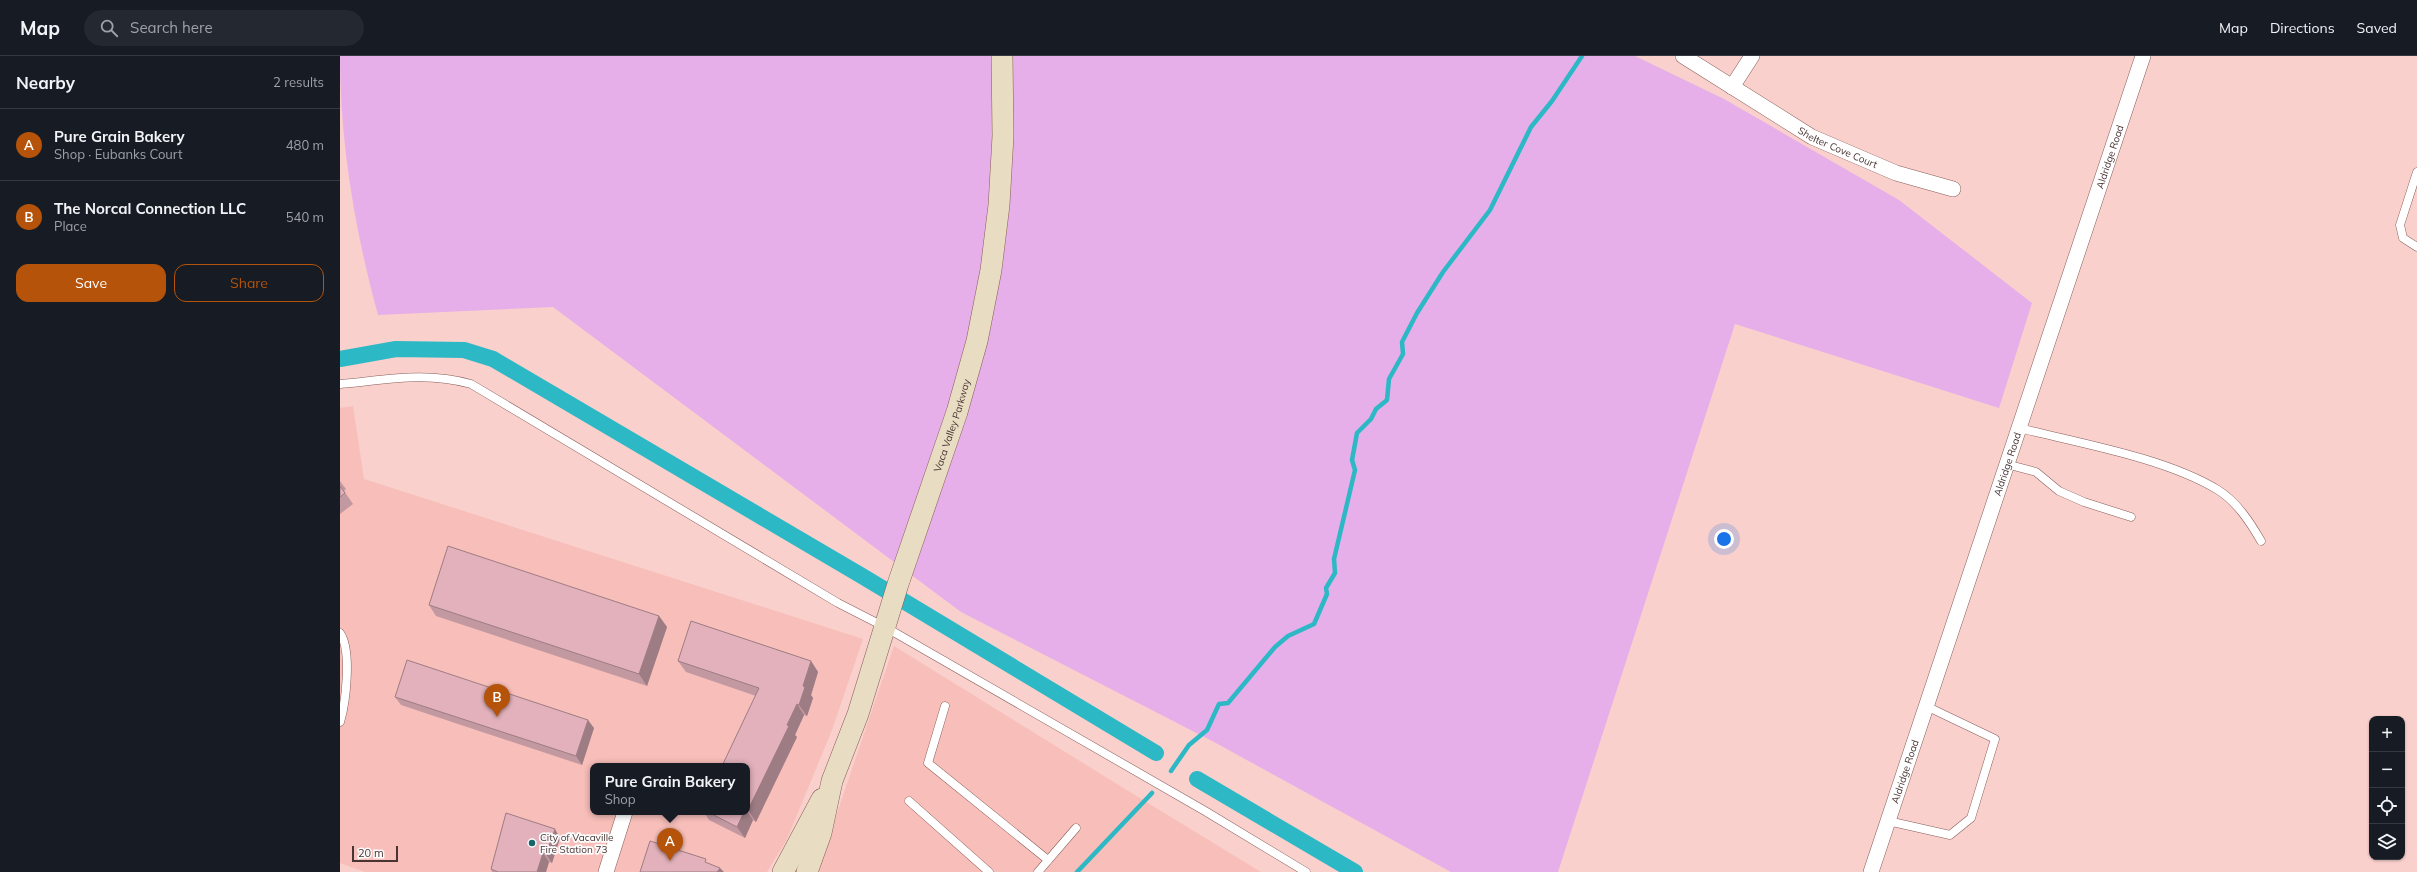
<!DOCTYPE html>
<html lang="en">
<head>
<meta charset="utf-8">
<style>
  :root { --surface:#171b24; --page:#242831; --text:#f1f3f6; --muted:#9ea1a6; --line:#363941; --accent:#b45309 }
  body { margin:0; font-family:Mulish,sans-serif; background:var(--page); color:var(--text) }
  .controls { position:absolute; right:12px; bottom:12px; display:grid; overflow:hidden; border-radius:8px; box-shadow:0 1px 3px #0004 }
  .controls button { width:36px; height:36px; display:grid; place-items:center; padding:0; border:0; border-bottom:1px solid var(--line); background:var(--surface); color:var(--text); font:20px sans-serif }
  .scale { position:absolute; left:12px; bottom:10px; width:46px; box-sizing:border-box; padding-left:4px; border:2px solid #483432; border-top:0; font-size:11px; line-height:14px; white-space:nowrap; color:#483432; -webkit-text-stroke:3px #fcfcfc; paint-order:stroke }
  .you { position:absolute; left:1384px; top:483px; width:14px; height:14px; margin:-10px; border:3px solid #fff; border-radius:50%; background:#1a73e8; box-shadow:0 0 0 6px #1a73e833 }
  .badge { display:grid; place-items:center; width:26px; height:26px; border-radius:50%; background:var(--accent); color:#fff; font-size:13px; font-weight:700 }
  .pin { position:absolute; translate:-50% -33px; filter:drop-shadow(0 1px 2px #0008) }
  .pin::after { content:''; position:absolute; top:21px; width:14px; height:12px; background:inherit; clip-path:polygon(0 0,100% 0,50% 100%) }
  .popup { position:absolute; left:250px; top:707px; width:160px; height:52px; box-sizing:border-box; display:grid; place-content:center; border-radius:8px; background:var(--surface); filter:drop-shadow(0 1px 3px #0005); font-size:13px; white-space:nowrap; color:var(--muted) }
  .popup b { font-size:15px; color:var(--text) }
  .popup::after { content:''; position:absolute; left:50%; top:100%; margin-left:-8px; border:8px solid transparent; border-top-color:var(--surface) }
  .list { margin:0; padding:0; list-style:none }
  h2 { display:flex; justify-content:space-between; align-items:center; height:52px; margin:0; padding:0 16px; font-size:17px }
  h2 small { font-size:13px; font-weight:400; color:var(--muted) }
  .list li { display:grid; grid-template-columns:26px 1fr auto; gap:12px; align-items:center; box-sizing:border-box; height:72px; padding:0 16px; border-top:1px solid var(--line) }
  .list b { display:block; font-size:15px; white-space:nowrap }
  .list p { margin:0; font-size:13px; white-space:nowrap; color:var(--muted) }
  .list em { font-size:13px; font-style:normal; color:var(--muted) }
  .actions { display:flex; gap:8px; padding:12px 16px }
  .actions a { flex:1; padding:9px 0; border:1px solid var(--accent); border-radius:12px; text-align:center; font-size:14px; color:var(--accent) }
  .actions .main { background:var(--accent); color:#fff }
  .icon { flex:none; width:22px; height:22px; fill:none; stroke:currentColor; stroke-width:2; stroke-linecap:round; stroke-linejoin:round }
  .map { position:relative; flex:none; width:2077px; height:816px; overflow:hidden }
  header { display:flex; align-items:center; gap:24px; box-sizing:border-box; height:56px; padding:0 20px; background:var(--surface); border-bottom:1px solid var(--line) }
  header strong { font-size:19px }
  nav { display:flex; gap:22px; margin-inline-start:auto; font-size:14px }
  .search { width:280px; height:36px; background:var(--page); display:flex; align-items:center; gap:10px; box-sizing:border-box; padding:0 14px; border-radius:22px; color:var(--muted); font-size:15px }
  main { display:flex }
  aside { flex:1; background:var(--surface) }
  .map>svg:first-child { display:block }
  .built { fill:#f8beb9; fill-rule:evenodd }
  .green { fill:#e6afe9 }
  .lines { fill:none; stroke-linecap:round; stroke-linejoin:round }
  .stream { stroke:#2cb8c5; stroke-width:4.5 }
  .canal { stroke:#2cb8c5; stroke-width:16 }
  .lane-casing { stroke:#895d59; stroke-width:9 }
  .street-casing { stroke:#895d59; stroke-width:16 }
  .secondary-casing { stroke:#895d59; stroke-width:22 }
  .lane { stroke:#fff; stroke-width:8 }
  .street { stroke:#fff; stroke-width:15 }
  .secondary { stroke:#e8dcc2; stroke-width:21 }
  .wall { fill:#c298a1 }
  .shaded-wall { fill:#9e7c83 }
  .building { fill:#e2b1bb; stroke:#9e7c83 }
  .poi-dot { fill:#17656c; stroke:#fcfcfc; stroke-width:1.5 }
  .labels { text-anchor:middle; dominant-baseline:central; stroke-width:3.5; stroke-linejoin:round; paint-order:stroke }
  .street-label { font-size:10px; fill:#483432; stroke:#fcfcfc }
  .poi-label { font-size:10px; fill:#483432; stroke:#fcfcfc; text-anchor:start }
</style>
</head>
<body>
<header>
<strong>Map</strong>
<div class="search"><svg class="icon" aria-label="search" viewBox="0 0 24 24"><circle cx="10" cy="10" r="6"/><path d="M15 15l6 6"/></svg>Search here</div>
<nav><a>Map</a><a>Directions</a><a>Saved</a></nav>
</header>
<main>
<aside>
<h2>Nearby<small>2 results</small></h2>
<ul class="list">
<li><span class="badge">A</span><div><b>Pure Grain Bakery</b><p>Shop · Eubanks Court</p></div><em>480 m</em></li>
<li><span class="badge">B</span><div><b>The Norcal Connection LLC</b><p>Place</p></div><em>540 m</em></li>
</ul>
<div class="actions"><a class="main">Save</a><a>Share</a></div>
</aside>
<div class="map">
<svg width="2077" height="816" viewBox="0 0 2077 816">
  <rect width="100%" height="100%" fill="#f9d0cc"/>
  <g class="built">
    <path d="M13,350L24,423L523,583L492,674L447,783L427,816H25L0,807V352ZM253,710H407V756H253Z"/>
    <polygon points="554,590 798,741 921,816 477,816"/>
  </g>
  <path class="green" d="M0,0H1295L1384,43L1559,144L1692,247L1659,352L1395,268L1218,816H1111L874,686L621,556L213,251L38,259C15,175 0,87 0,0Z"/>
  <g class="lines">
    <g class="stream">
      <polyline points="831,715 849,689 867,674 879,648 888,647 935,591 948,580 974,568 987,538 986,532 995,517 994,503 1015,414 1012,404 1017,377 1031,363 1036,353 1047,344 1049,323 1063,298 1062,286 1077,257 1103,216 1150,154 1191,71 1212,45 1242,0"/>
      <polyline points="737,816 812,737"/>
    </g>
    <g class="canal">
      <polyline points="0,303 56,293 124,294 153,303 522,520 816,697"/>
      <polyline points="857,723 1015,816"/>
    </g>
    <g class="lane-casing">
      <g id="lane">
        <polyline points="2077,116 2060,169 2063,182 2077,191"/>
        <path d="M0,328C46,324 85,315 131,328L498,547L545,571L865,755L966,816"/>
        <path d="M1679,372C1739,387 1826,402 1878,434C1897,446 1910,466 1921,485"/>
        <polyline points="1666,408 1696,416 1719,435 1744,446 1791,461"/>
        <path d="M0,577C12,594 6,646 0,666"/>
        <polyline points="605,650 588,707 708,804"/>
        <polyline points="569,745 649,816"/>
        <polyline points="1548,765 1610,779 1631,762 1655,683 1586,650"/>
        <polyline points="698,816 736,772"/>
      </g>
    </g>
    <g class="street-casing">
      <g id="street">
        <path id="s1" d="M1343,0L1472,81L1556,117L1613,133"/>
        <polyline points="1392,31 1412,0"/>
        <polyline points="266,816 285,756"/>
        <path id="s2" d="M1531,816L1803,0"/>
      </g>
    </g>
    <g class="secondary-casing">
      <g id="secondary">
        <polyline points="443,816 482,743"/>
        <path id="s3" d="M467,816L481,777L492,725L518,658L558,528L617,356L637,285L651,214L659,149L663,80L662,0"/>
      </g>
    </g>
    <use href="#lane" class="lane"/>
    <use href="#street" class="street"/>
    <use href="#secondary" class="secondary"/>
  </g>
  <g class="wall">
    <polygon points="0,425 6,433 4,435 13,448 0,458"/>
    <polygon points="89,549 319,560 327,571 307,630 96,560"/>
    <polygon points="338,605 471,605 478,616 471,639 473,642 467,660 464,659 455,679 457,681 416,766 413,764 405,782 369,764 364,756 407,756 407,710 416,640 346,616"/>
    <polygon points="55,641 254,672 242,709 61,649"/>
    <polygon points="220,782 212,807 209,806 206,816 152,816 151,813"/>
  </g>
  <g class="shaded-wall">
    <polygon points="319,560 327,571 307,630 299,618"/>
    <polygon points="471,605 478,616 471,639 473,642 467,660 459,649 463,630"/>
    <polygon points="457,648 464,659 455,679 457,681 416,766 408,754"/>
    <polygon points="248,664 254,672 242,709 236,700"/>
    <polygon points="407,755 413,764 405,782 397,771 404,756 407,756"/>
    <polygon points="215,773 220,782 212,807 206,798"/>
    <polygon points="203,797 209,806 206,816 197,816"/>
    <polygon points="380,812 384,816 377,816"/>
  </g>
  <g class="building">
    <polygon points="0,430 5,437 0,441"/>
    <polygon points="108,490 319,560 299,618 89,549"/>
    <polygon points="351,565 471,605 463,630 465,631 459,649 457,648 447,669 449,670 408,754 407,754 407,710 382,710 419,632 338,605"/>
    <polygon points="67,604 248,664 236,700 55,641"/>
    <polygon points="368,756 404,756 397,771"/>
    <polygon points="166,757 215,773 206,798 203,797 197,816 158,816 151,813"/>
    <polygon points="310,785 366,803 365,806 380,812 377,816 300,816"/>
  </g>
  <circle class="poi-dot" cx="192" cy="787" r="4"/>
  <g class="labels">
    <g class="street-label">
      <text stroke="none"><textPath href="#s1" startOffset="180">Shelter Cove Court</textPath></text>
      <text stroke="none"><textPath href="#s2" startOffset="754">Aldridge Road</textPath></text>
      <text stroke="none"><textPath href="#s3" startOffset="470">Vaca Valley Parkway</textPath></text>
      <text stroke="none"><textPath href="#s2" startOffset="430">Aldridge Road</textPath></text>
      <text stroke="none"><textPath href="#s2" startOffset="106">Aldridge Road</textPath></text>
    </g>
    <g class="poi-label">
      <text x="200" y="781">City of Vacaville<tspan x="200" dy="12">Fire Station 73</tspan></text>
    </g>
  </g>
</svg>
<div class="controls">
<button>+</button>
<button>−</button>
<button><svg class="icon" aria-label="locate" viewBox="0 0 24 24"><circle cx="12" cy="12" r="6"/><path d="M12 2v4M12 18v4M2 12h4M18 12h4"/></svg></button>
<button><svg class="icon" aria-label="layers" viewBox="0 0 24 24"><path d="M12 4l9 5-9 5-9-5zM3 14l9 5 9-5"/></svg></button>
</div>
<div class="scale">20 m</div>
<div class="you"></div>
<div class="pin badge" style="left:330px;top:805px">A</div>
<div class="popup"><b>Pure Grain Bakery</b>Shop</div>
<div class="pin badge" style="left:157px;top:661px">B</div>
</div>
</main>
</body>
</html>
